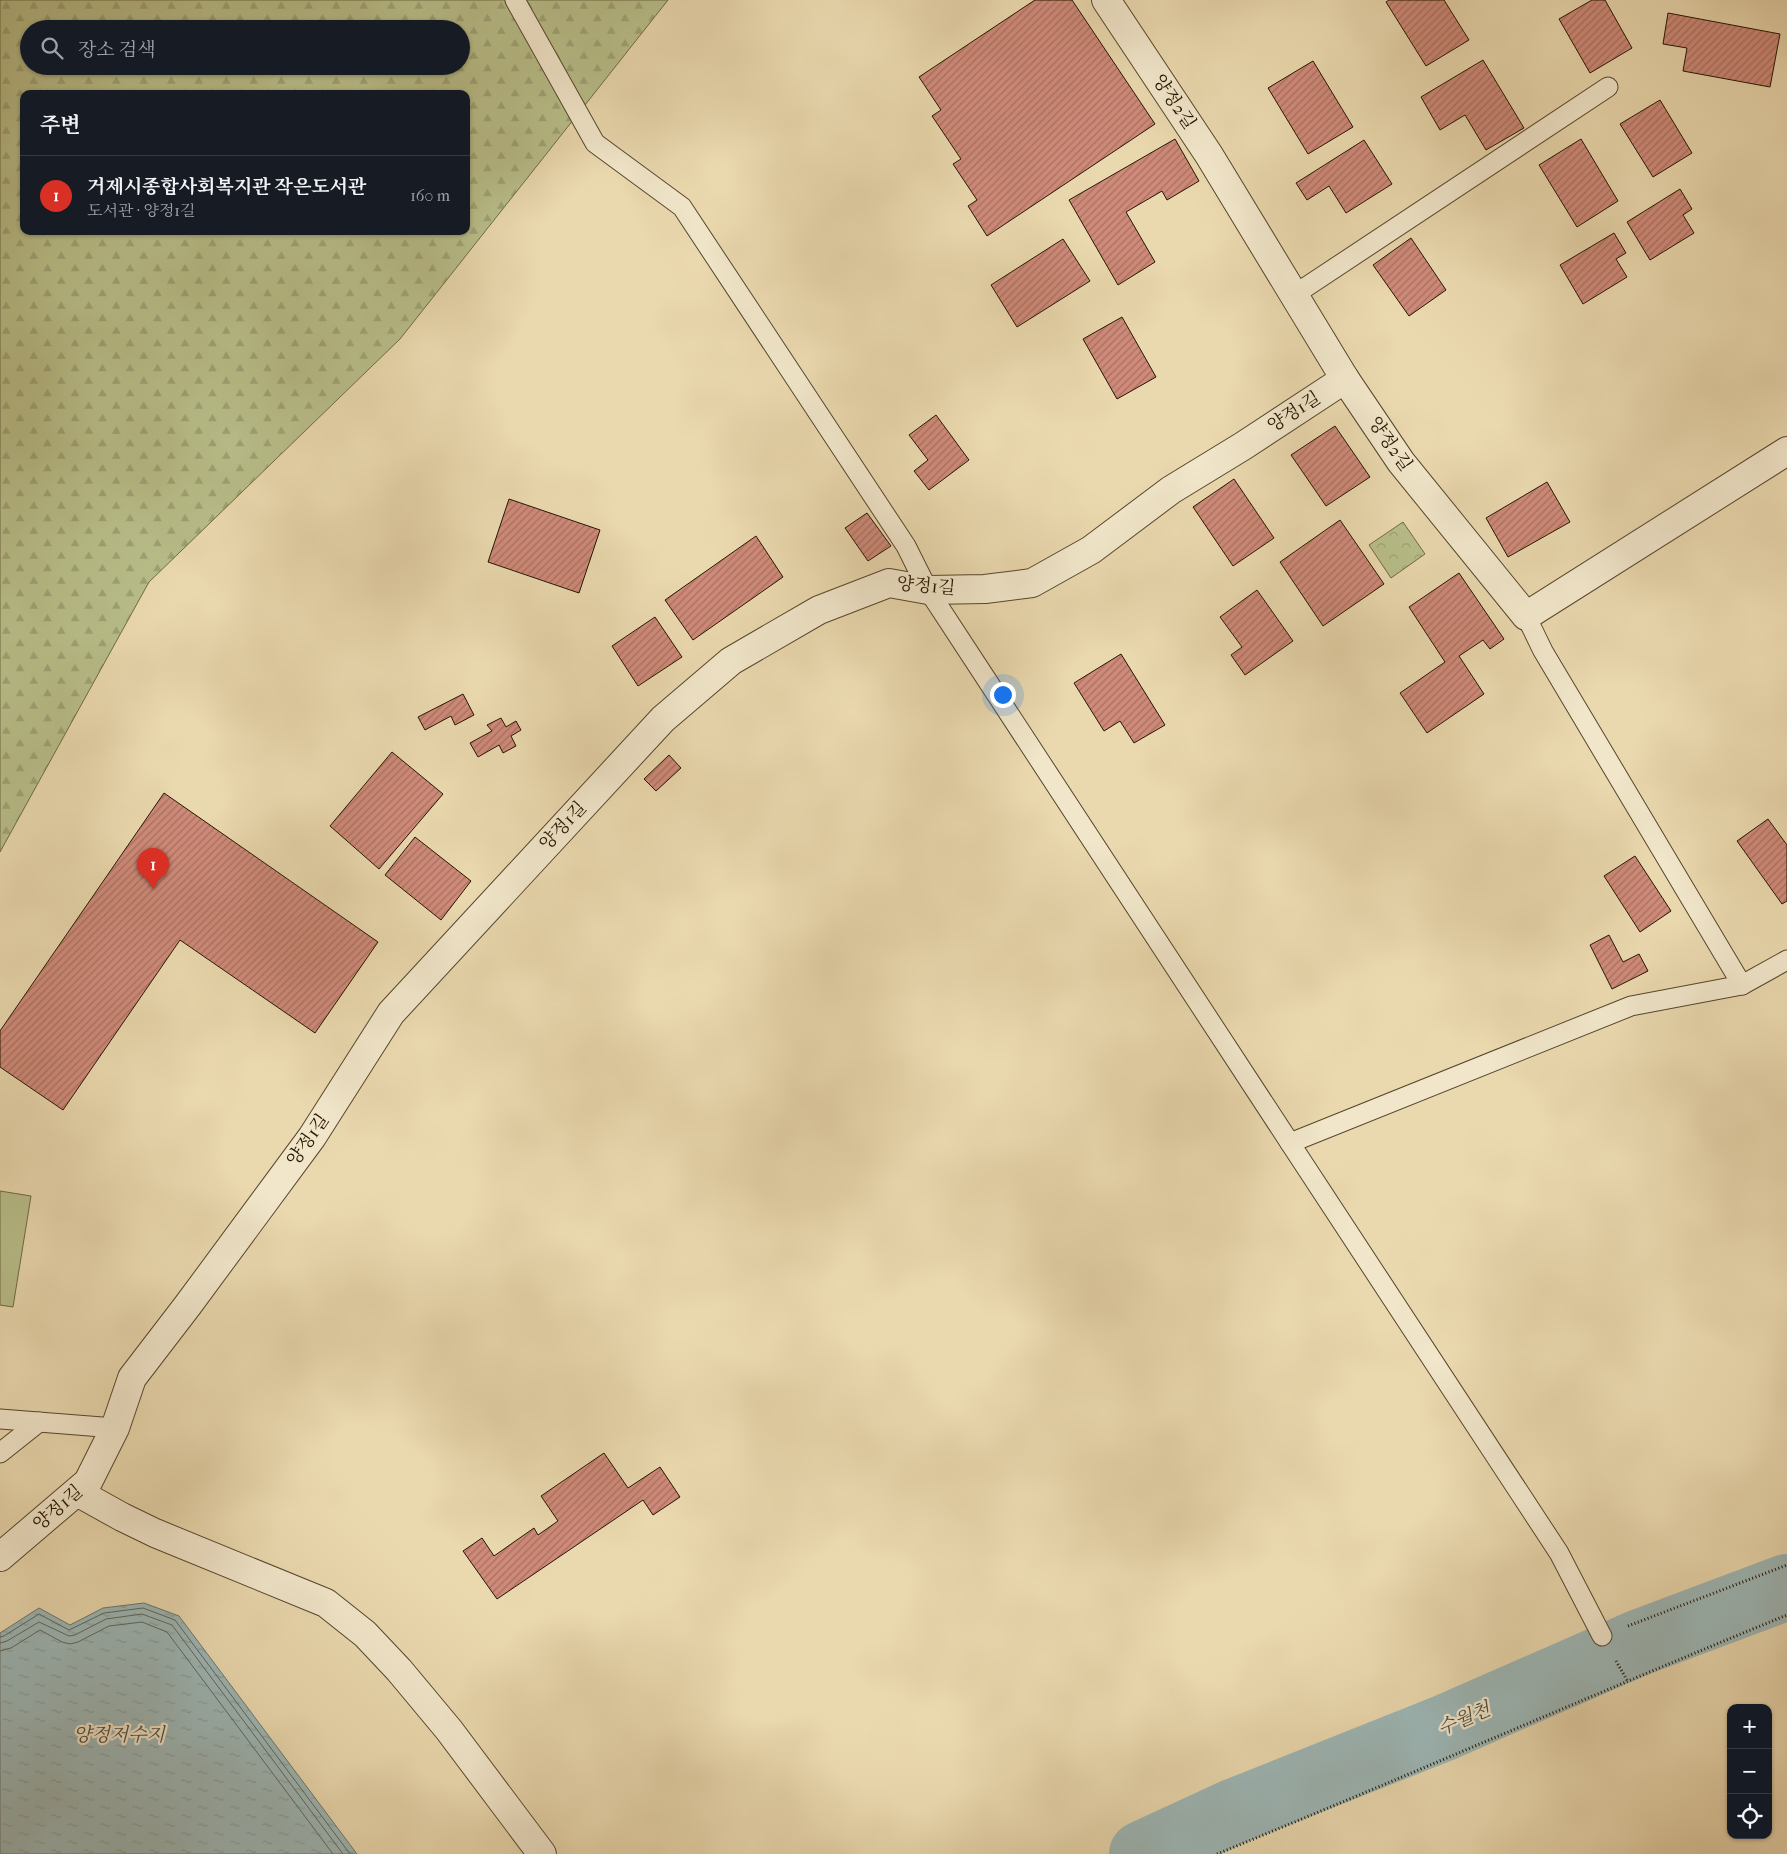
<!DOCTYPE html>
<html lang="ko">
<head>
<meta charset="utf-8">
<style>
  :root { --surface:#171b24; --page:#242831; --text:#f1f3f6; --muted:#9ea1a6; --line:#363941; --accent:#d93025 }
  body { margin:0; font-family:"IM FELL French Canon","Noto Serif KR",serif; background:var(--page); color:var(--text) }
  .controls { position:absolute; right:15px; bottom:15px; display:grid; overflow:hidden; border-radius:10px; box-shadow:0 1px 4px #0004 }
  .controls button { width:45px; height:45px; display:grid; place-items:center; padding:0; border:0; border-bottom:1px solid var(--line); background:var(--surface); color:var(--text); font:25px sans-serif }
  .you { position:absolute; left:1002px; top:694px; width:18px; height:18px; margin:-12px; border:4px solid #fff; border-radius:50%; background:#1a73e8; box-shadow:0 0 0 8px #1a73e833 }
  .badge { display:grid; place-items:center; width:32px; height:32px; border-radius:50%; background:var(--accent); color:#fff; font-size:16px; font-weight:700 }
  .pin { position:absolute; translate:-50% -41px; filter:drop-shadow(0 1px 2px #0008) }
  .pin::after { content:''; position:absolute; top:26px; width:18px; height:15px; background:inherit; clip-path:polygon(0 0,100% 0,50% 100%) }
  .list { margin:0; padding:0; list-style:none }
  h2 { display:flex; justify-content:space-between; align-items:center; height:65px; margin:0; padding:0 20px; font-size:21px }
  h2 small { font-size:16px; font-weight:400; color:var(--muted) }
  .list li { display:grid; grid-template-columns:32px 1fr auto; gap:15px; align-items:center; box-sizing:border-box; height:80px; padding:0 20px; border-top:1px solid var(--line) }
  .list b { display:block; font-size:19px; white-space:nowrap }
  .list p { margin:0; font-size:16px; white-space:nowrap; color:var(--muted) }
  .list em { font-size:16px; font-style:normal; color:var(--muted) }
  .icon { flex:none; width:28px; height:28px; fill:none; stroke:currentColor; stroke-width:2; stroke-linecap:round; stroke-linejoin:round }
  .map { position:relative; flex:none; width:1787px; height:1854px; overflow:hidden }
  .search { position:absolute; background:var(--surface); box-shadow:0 1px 4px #0004; left:20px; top:20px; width:450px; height:55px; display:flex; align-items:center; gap:12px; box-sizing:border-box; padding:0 18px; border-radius:28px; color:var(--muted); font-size:19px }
  .panel { position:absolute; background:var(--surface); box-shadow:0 1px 4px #0004; left:20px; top:90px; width:450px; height:145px; border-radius:10px }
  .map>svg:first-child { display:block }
  .forest { fill:url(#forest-firs); stroke:#6e6a44; fill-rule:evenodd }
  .park { fill:url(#park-crowns); stroke:#6e6a44 }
  .pitch { fill:#b8be89; stroke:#6e6a44 }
  .water { fill:url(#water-ripples); stroke:#6d766d }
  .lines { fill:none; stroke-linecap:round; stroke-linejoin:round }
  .shore { stroke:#61665b; stroke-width:1 }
  .river { stroke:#9db7b6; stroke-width:66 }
  .building { fill:url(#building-hatch); stroke:#251500 }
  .lane-casing { stroke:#56462c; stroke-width:21 }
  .street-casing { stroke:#56462c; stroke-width:30 }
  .path { stroke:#251500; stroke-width:3; stroke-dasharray:1 2.5; stroke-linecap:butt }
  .lane { stroke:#f1e6ca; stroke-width:19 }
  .street { stroke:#f1e6ca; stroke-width:28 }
  .labels { text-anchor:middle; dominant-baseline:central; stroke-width:4.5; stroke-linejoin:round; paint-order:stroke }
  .street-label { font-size:18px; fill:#251500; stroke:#f1e6ca }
  .water-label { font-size:19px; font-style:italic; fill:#4f4e40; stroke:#f1e6ca }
</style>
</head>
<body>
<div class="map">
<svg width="1787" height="1854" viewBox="0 0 1787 1854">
  <defs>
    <pattern id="forest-firs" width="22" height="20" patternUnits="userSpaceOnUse" patternTransform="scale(1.25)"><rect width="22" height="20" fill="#b8be89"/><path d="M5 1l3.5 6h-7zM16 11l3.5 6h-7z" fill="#9ea274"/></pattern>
    <pattern id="park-crowns" width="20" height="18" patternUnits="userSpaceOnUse" patternTransform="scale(1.25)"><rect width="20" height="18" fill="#b8be89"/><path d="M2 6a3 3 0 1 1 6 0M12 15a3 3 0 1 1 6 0" fill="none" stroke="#9ea274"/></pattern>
    <pattern id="water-ripples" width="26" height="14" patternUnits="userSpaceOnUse" patternTransform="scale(1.25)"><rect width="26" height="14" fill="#9db7b6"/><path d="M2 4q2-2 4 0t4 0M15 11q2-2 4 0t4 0" fill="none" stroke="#879c9b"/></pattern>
    <pattern id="building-hatch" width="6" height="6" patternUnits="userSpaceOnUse" patternTransform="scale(1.25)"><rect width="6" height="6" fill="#cf8a79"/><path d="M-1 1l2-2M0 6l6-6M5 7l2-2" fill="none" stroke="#a87061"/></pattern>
  </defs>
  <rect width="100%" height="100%" fill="#ead8ae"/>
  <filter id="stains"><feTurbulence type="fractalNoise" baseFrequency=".004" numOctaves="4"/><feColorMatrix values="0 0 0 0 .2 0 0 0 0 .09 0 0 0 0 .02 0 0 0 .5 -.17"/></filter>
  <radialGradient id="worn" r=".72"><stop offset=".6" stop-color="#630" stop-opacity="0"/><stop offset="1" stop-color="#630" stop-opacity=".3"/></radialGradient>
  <path class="forest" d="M0,0H668L400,339L149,582L0,852ZM29,29H461V66H29ZM24,94H466V231H24Z"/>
  <polygon class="park" points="1403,522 1425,554 1391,578 1369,545"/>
  <polygon class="pitch" points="0,1191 31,1196 13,1307 0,1305"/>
  <polygon class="water" points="144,1603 179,1616 357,1854 0,1854 0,1633 39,1608 70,1625 103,1608"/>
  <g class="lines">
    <g class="shore">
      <polyline points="0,1637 4,1636 39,1614 69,1630 104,1613 143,1608 175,1620 350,1854"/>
      <polyline points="0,1643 7,1641 39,1622 69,1636 75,1635 106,1619 142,1614 172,1625 343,1854"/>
      <polyline points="0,1651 11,1648 40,1630 62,1642 70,1644 78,1642 109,1626 142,1622 167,1632 333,1854"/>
    </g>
    <polyline class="river" points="1142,1854 1233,1812 1444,1728 1638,1643 1787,1587"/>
  </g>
  <g class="building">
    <polygon points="1035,0 1072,0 1155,124 987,236 968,206 977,200 953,164 961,159 932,116 941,110 919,77"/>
    <polygon points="1389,0 1444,0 1469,40 1426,66 1386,2"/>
    <polygon points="1592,0 1605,0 1632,48 1590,73 1559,19"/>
    <polygon points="1668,13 1780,34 1770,87 1683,71 1687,48 1663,44"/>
    <polygon points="1483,60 1524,128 1486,150 1465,115 1440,130 1421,97"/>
    <polygon points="1313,61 1353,127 1308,154 1268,88"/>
    <polygon points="1660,100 1692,153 1653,177 1620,124"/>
    <polygon points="1175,139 1199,181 1167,200 1162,191 1126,212 1155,262 1118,285 1069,200"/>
    <polygon points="1581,139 1618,201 1577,227 1539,165"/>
    <polygon points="1364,140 1392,184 1346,213 1329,186 1307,200 1296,183"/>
    <polygon points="1680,189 1692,209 1683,215 1694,233 1650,260 1627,222"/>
    <polygon points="1614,233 1626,253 1616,259 1627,277 1583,304 1560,265"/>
    <polygon points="1411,238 1446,290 1409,316 1373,265"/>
    <polygon points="1063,239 1090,281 1017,327 991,285"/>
    <polygon points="1122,317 1156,377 1117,399 1083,339"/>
    <polygon points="936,415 969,460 929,490 914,471 928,460 909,435"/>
    <polygon points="1335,426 1370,477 1326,506 1291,455"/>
    <polygon points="1234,479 1274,538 1233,566 1193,507"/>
    <polygon points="1547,482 1570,522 1508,557 1486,518"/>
    <polygon points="509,499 600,530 579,593 488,562"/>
    <polygon points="867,513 891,546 868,561 845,528"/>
    <polygon points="1340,520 1384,584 1323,626 1280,562"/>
    <polygon points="756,536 783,577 693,640 665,600"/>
    <polygon points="1459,573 1504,639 1490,649 1483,640 1459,656 1484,694 1427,733 1400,693 1445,662 1409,607"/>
    <polygon points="1257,590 1293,641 1245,675 1231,655 1242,647 1220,617"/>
    <polygon points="655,617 682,657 638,686 612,646"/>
    <polygon points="1121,654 1165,725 1134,743 1120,721 1104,731 1074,683"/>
    <polygon points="463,694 474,715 455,725 451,716 425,730 418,717"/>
    <polygon points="501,718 506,727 516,721 521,730 511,736 516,746 503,753 499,745 478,757 470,743 492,731 487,725"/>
    <polygon points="392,752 443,794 379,869 330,826"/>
    <polygon points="669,755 681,768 656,791 644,779"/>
    <polygon points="164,793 378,942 315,1033 180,940 63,1110 0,1067 0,1031"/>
    <polygon points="1768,819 1787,845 1787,901 1782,904 1737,841"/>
    <polygon points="415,837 471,881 441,920 385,875"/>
    <polygon points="1635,856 1671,911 1640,932 1604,876"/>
    <polygon points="1609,935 1623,962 1639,954 1648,971 1612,989 1590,945"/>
    <polygon points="604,1453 628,1488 660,1467 680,1497 653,1515 643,1500 497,1599 463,1551 482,1538 494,1556 534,1528 538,1535 558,1521 541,1496"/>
  </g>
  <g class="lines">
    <g class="lane-casing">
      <g id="lane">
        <polyline points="515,0 595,143 682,207 906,546 928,590 1290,1143"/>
        <polyline points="1294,295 1608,87"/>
        <polyline points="1526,616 1543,651 1742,985"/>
        <polyline points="0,1419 115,1428"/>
        <polyline points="0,1453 39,1422"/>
        <polyline points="1602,1636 1559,1553 1290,1143 1631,1006 1742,985 1787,960"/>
      </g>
    </g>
    <g class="street-casing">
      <g id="street">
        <polyline points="1106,0 1209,155 1345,379 1401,462 1526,616 1787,451"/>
        <polyline points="77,1492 122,1517 155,1533 326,1603 365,1634 399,1670 449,1730 542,1854"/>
        <polyline points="0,1557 88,1482 115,1428 132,1378 188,1305 312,1137 391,1013 663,719 731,661 819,610 889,583 928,590 985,589 1032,583 1091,550 1171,490 1243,446 1345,379"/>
      </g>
    </g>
    <g class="path">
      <polyline points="1628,1626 1787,1565"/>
      <polyline points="1616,1661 1627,1680"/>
      <path d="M1217,1854C1408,1776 1596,1693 1787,1615"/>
    </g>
    <use href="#lane" class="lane"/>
    <use href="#street" class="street"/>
  </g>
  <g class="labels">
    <g class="street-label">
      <text transform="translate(1174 102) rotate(56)">양정2길</text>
      <text transform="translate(1294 412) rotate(-33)">양정1길</text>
      <text transform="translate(1390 444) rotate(55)">양정2길</text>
      <text transform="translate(926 586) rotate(5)">양정1길</text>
      <text transform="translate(563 826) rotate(-47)">양정1길</text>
      <text transform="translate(308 1140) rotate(-55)">양정1길</text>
      <text transform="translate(58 1508) rotate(-41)">양정1길</text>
    </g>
    <g class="water-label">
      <text transform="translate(1464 1719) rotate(-23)">수월천</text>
      <text x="119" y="1735">양정저수지</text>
    </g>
  </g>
  <rect width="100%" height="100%" filter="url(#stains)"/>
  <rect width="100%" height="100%" fill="url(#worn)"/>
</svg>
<div class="controls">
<button>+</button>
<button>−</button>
<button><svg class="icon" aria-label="locate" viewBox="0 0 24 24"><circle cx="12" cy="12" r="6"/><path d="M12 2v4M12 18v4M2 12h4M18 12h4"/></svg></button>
</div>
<div class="you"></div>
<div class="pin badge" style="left:153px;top:889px">1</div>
<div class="search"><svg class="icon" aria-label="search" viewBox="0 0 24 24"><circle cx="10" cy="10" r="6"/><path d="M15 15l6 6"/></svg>장소 검색</div>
<section class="panel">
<h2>주변<small></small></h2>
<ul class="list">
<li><span class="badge">1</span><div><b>거제시종합사회복지관 작은도서관</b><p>도서관 · 양정1길</p></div><em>160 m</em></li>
</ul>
</section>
</div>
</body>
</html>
